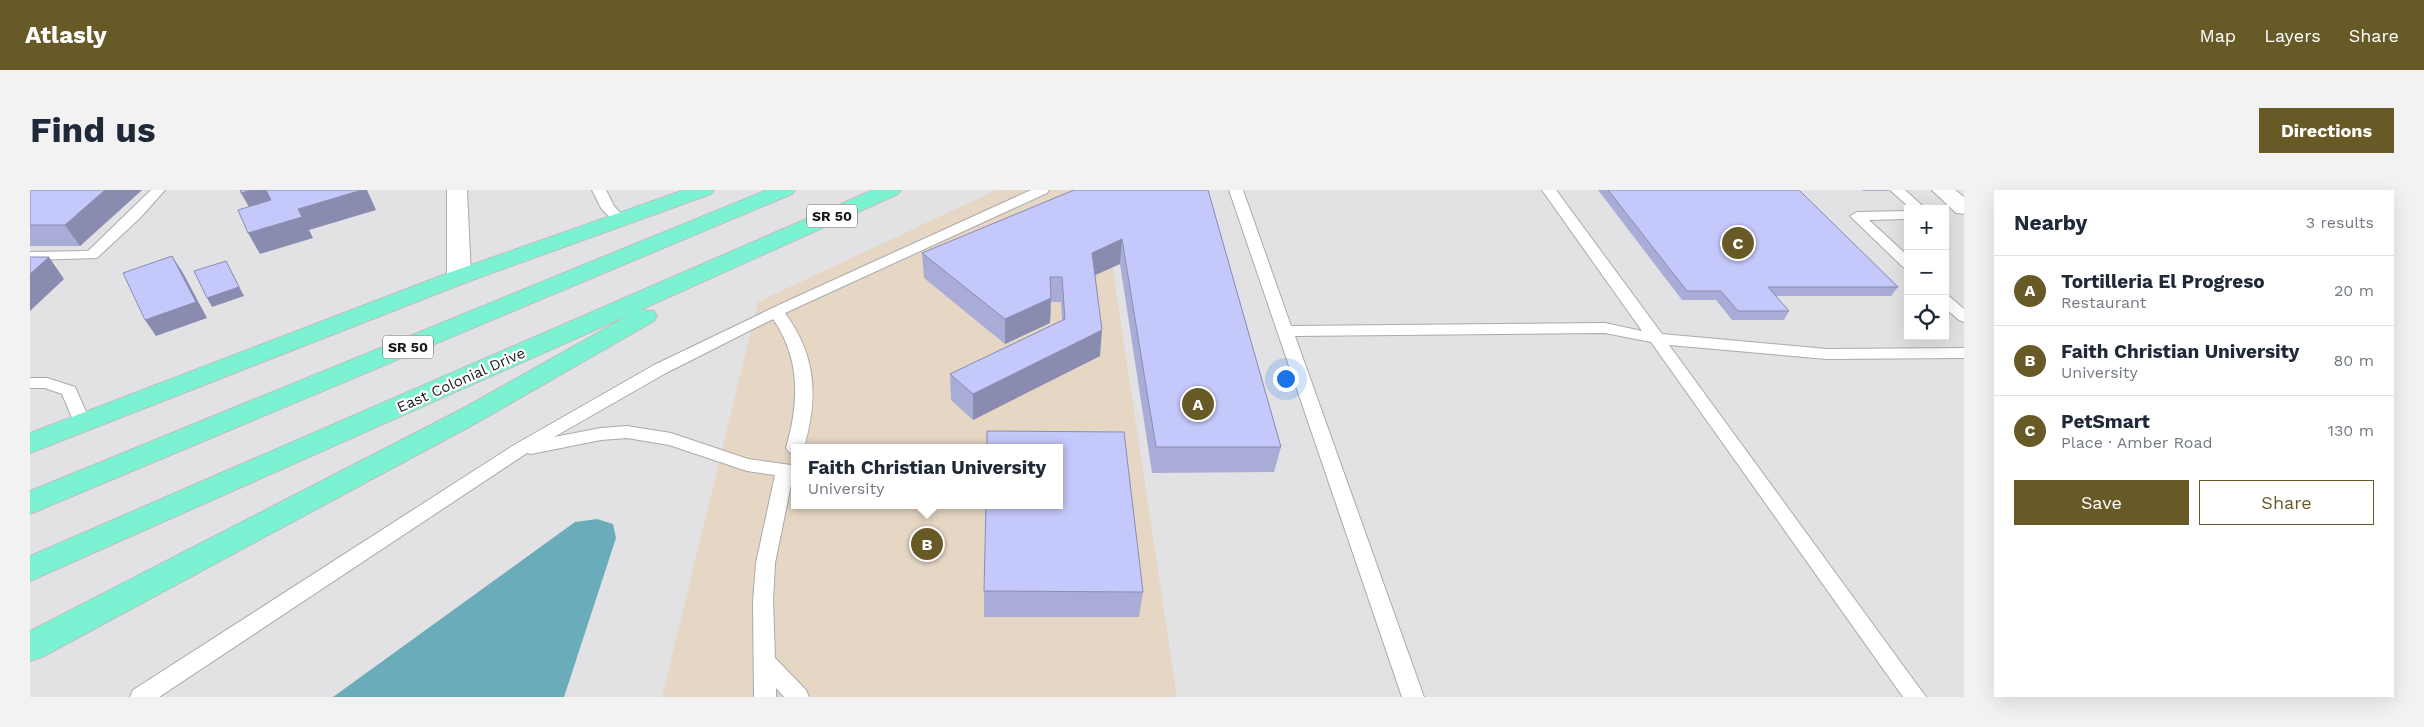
<!DOCTYPE html>
<html lang="en">
<head>
<meta charset="utf-8">
<style>
  :root { --surface:#fff; --page:#f2f2f3; --text:#1f2937; --muted:#747a83; --line:#e0e1e3; --accent:#675a27 }
  body { margin:0; font-family:"Work Sans",sans-serif; background:var(--page); color:var(--text) }
  .controls { position:absolute; right:15px; top:15px; display:grid; overflow:hidden; border-radius:0px; box-shadow:0 5px 20px #0002 }
  .controls button { width:45px; height:45px; display:grid; place-items:center; padding:0; border:0; border-bottom:1px solid var(--line); background:var(--surface); color:var(--text); font:25px sans-serif }
  .you { position:absolute; left:1255px; top:188px; width:18px; height:18px; margin:-12px; border:4px solid #fff; border-radius:50%; background:#1a73e8; box-shadow:0 0 0 8px #1a73e833 }
  .badge { display:grid; place-items:center; width:32px; height:32px; border-radius:50%; background:var(--accent); color:#fff; font-size:16px; font-weight:700 }
  .pin { position:absolute; translate:-50% -50%; border:2px solid #fff; box-shadow:0 1px 5px #0006 }
  .popup { position:absolute; left:761px; top:254px; width:272px; height:65px; box-sizing:border-box; display:grid; place-content:center; border-radius:0px; background:var(--surface); filter:drop-shadow(0 1px 4px #0005); font-size:16px; white-space:nowrap; color:var(--muted) }
  .popup b { font-size:19px; color:var(--text) }
  .popup::after { content:''; position:absolute; left:50%; top:100%; margin-left:-10px; border:10px solid transparent; border-top-color:var(--surface) }
  .list { margin:0; padding:0; list-style:none }
  h2 { display:flex; justify-content:space-between; align-items:center; height:65px; margin:0; padding:0 20px; font-size:21px }
  h2 small { font-size:16px; font-weight:400; color:var(--muted) }
  .list li { display:grid; grid-template-columns:32px 1fr auto; gap:15px; align-items:center; box-sizing:border-box; height:70px; padding:0 20px; border-top:1px solid var(--line) }
  .list b { display:block; font-size:19px; white-space:nowrap }
  .list p { margin:0; font-size:16px; white-space:nowrap; color:var(--muted) }
  .list em { font-size:16px; font-style:normal; color:var(--muted) }
  .actions { display:flex; gap:10px; padding:15px 20px }
  .actions a { flex:1; padding:11px 0; border:1px solid var(--accent); border-radius:0px; text-align:center; font-size:18px; color:var(--accent) }
  .actions .main { background:var(--accent); color:#fff }
  .icon { flex:none; width:28px; height:28px; fill:none; stroke:currentColor; stroke-width:2; stroke-linecap:round; stroke-linejoin:round }
  .map { position:relative; flex:none; width:1934px; height:507px; overflow:hidden; border-radius:0px }
  header { display:flex; align-items:center; gap:30px; box-sizing:border-box; height:70px; padding:0 25px; background:var(--accent); color:#fff }
  header strong { font-size:24px }
  nav { display:flex; gap:28px; margin-inline-start:auto; font-size:18px }
  .intro { display:flex; align-items:center; justify-content:space-between; box-sizing:border-box; height:120px; padding:0 30px }
  h1 { margin:0; font-size:35px }
  .button { padding:12px 22px; border-radius:0px; background:var(--accent); color:#fff; font-size:18px; font-weight:700 }
  main { display:flex; gap:30px; padding:0 30px }
  aside { flex:1; background:var(--surface); border-radius:0px; box-shadow:0 5px 20px #0002 }
  .map>svg:first-child { display:block }
  .education { fill:#e6d6c4; fill-rule:evenodd }
  .water { fill:#6aacb9 }
  .lines { fill:none; stroke-linecap:round; stroke-linejoin:round }
  .service-casing { stroke:#aaaaad; stroke-width:2 }
  .minor-casing { stroke:#aaaaad; stroke-width:2 }
  .tertiary-casing { stroke:#aaaaad; stroke-width:2 }
  .trunk-casing { stroke:#bfbfbf; stroke-width:2 }
  .service { fill:#fff; fill-rule:evenodd }
  .minor { fill:#fff; fill-rule:evenodd }
  .tertiary { fill:#fff; fill-rule:evenodd }
  .trunk { fill:#7bf2d2; fill-rule:evenodd }
  .wall { fill:#a9acd7 }
  .shaded-wall { fill:#8a8caf }
  .building { fill:#c5c8fa; stroke:#8a8caf }
  .labels { text-anchor:middle; dominant-baseline:central; stroke-width:4.5; stroke-linejoin:round; paint-order:stroke }
  .shield { fill:#fff; stroke:#5f5f5f; stroke-width:1 }
  .shield-label { font-size:14px; font-weight:bold; fill:#1a1b1b }
  .street-label { font-size:15px; fill:#1a1b1b; stroke:#fff }
</style>
</head>
<body>
<header>
<strong>Atlasly</strong>
<nav><a>Map</a><a>Layers</a><a>Share</a></nav>
</header>
<div class="intro"><h1>Find us</h1><a class="button">Directions</a></div>
<main>
<div class="map">
<svg width="1934" height="507" viewBox="0 0 1934 507">
  <rect width="100%" height="100%" fill="#e2e2e5"/>
  <path class="education" d="M966,0H1071L1147,507H632L728,112ZM764,258H1030V315H764Z"/>
  <polygon class="water" points="567,329 583,334 586,348 534,507 303,507 545,332"/>
  <g class="lines">
    <g class="service-casing">
      <g id="service">
        <polygon points="121,0 135,0 111,27 67,68 0,70 0,62 58,61"/>
        <polygon points="562,0 576,0 584,16 596,29 594,32 584,32 571,18"/>
        <path d="M1001,0H1019L1017,3L755,123C787,167 788,207 774,258H764V264L759,262L756,258C769,213 771,169 743,129L636,183L524,247L571,238L597,236L641,243L718,269L761,275L764,280L745,373L743,411L745,468L776,500L779,507H754L746,498V507H724L723,411L726,373L745,285L717,281L639,255L597,248L571,250L501,264L497,263L129,507H100L103,500L484,255L624,175L753,113Z"/>
        <polygon points="1199,0 1213,0 1261,136 1575,133 1612,141 1512,0 1526,0 1632,144 1797,159 1934,158 1934,168 1797,169 1639,155 1896,507 1873,507 1621,152 1575,143 1265,146 1394,507 1372,507"/>
        <polygon points="1860,0 1875,0 1896,19 1881,19"/>
        <polygon points="1878,21 1878,29 1839,30 1878,66 1878,78 1873,77 1820,26 1827,22"/>
        <polygon points="1915,106 1920,107 1934,119 1934,132 1929,130 1915,118"/>
        <polygon points="0,188 17,188 45,197 61,233 58,237 52,239 46,237 32,204 15,198 0,198"/>
      </g>
    </g>
    <g class="minor-casing">
      <polygon id="minor" points="417,0 437,0 441,87 437,92 429,94 421,92 417,87"/>
    </g>
    <g class="tertiary-casing">
      <polygon id="tertiary" points="1902,0 1925,0 1934,7 1934,24 1926,23"/>
    </g>
    <g class="trunk-casing">
      <g id="trunk">
        <polygon points="654,0 684,0 681,4 437,92 0,263 0,243 421,82"/>
        <polygon points="737,0 765,0 762,4 0,324 0,301"/>
        <polygon points="843,0 871,0 868,4 610,120 624,121 627,126 624,131 448,232 12,467 0,471 0,441 430,220 601,124 0,391 0,366"/>
      </g>
    </g>
    <use href="#service" class="service"/>
    <use href="#minor" class="minor"/>
    <use href="#tertiary" class="tertiary"/>
    <use href="#trunk" class="trunk"/>
  </g>
  <g class="wall">
    <polygon points="0,0 112,0 50,56 0,56"/>
    <polygon points="1178,0 1251,257 1244,282 1122,283 1090,74 1065,85 1070,166 943,230 921,210 920,184 1032,130 1031,112 1021,112 1020,133 975,154 894,88 892,63"/>
    <polygon points="1568,0 1769,0 1868,97 1861,106 1746,106 1759,121 1754,130 1702,130 1686,110 1652,110"/>
    <polygon points="1832,0 1859,0 1858,1 1833,1"/>
    <polygon points="954,401 1113,402 1109,427 954,427"/>
  </g>
  <g class="shaded-wall">
    <polygon points="75,0 112,0 50,56 35,35"/>
    <polygon points="222,0 236,0 245,17 223,24 211,3"/>
    <polygon points="332,0 337,0 346,20 279,40 283,48 230,64 218,43 268,19"/>
    <polygon points="1092,49 1090,74 1061,87 1062,63"/>
    <polygon points="142,66 153,83 177,128 126,146 115,130"/>
    <polygon points="19,67 34,89 0,121 0,84"/>
    <polygon points="196,71 214,106 182,117 177,108"/>
    <polygon points="1021,108 1020,133 975,154 975,129"/>
    <polygon points="1072,140 1070,166 943,230 943,204"/>
  </g>
  <g class="building">
    <polygon points="0,0 75,0 35,35 0,35"/>
    <polygon points="210,0 222,0 211,3"/>
    <polygon points="236,0 332,0 268,19 272,27 218,43 208,20 241,10"/>
    <polygon points="1044,0 1178,0 1251,257 1126,257 1092,49 1062,63 1072,140 943,204 920,184 1035,129 1032,87 1020,87 1021,108 975,129 892,63"/>
    <polygon points="1578,0 1769,0 1868,97 1738,97 1759,121 1708,121 1691,101 1657,101"/>
    <polygon points="142,66 166,112 115,130 93,83"/>
    <polygon points="0,67 19,67 0,84"/>
    <polygon points="196,71 209,97 177,108 164,81"/>
    <polygon points="957,241 1094,242 1113,402 954,401 956,315 1030,315 1030,258 957,258"/>
  </g>
  <g class="labels">
    <g class="shield">
      <rect x="777" y="14.5" width="50" height="23" rx="4"/>
      <rect x="353" y="145.5" width="50" height="23" rx="4"/>
    </g>
    <g class="shield-label">
      <text x="802" y="26">SR 50</text>
      <text x="378" y="157">SR 50</text>
    </g>
    <g class="street-label">
      <text transform="translate(431 190) rotate(-24)">East Colonial Drive</text>
    </g>
  </g>
</svg>
<div class="controls">
<button>+</button>
<button>−</button>
<button><svg class="icon" aria-label="locate" viewBox="0 0 24 24"><circle cx="12" cy="12" r="6"/><path d="M12 2v4M12 18v4M2 12h4M18 12h4"/></svg></button>
</div>
<div class="you"></div>
<div class="pin badge" style="left:1168px;top:214px">A</div>
<div class="pin badge" style="left:897px;top:354px">B</div>
<div class="popup"><b>Faith Christian University</b>University</div>
<div class="pin badge" style="left:1708px;top:53px">C</div>
</div>
<aside>
<h2>Nearby<small>3 results</small></h2>
<ul class="list">
<li><span class="badge">A</span><div><b>Tortilleria El Progreso</b><p>Restaurant</p></div><em>20 m</em></li>
<li><span class="badge">B</span><div><b>Faith Christian University</b><p>University</p></div><em>80 m</em></li>
<li><span class="badge">C</span><div><b>PetSmart</b><p>Place · Amber Road</p></div><em>130 m</em></li>
</ul>
<div class="actions"><a class="main">Save</a><a>Share</a></div>
</aside>
</main>
</body>
</html>
